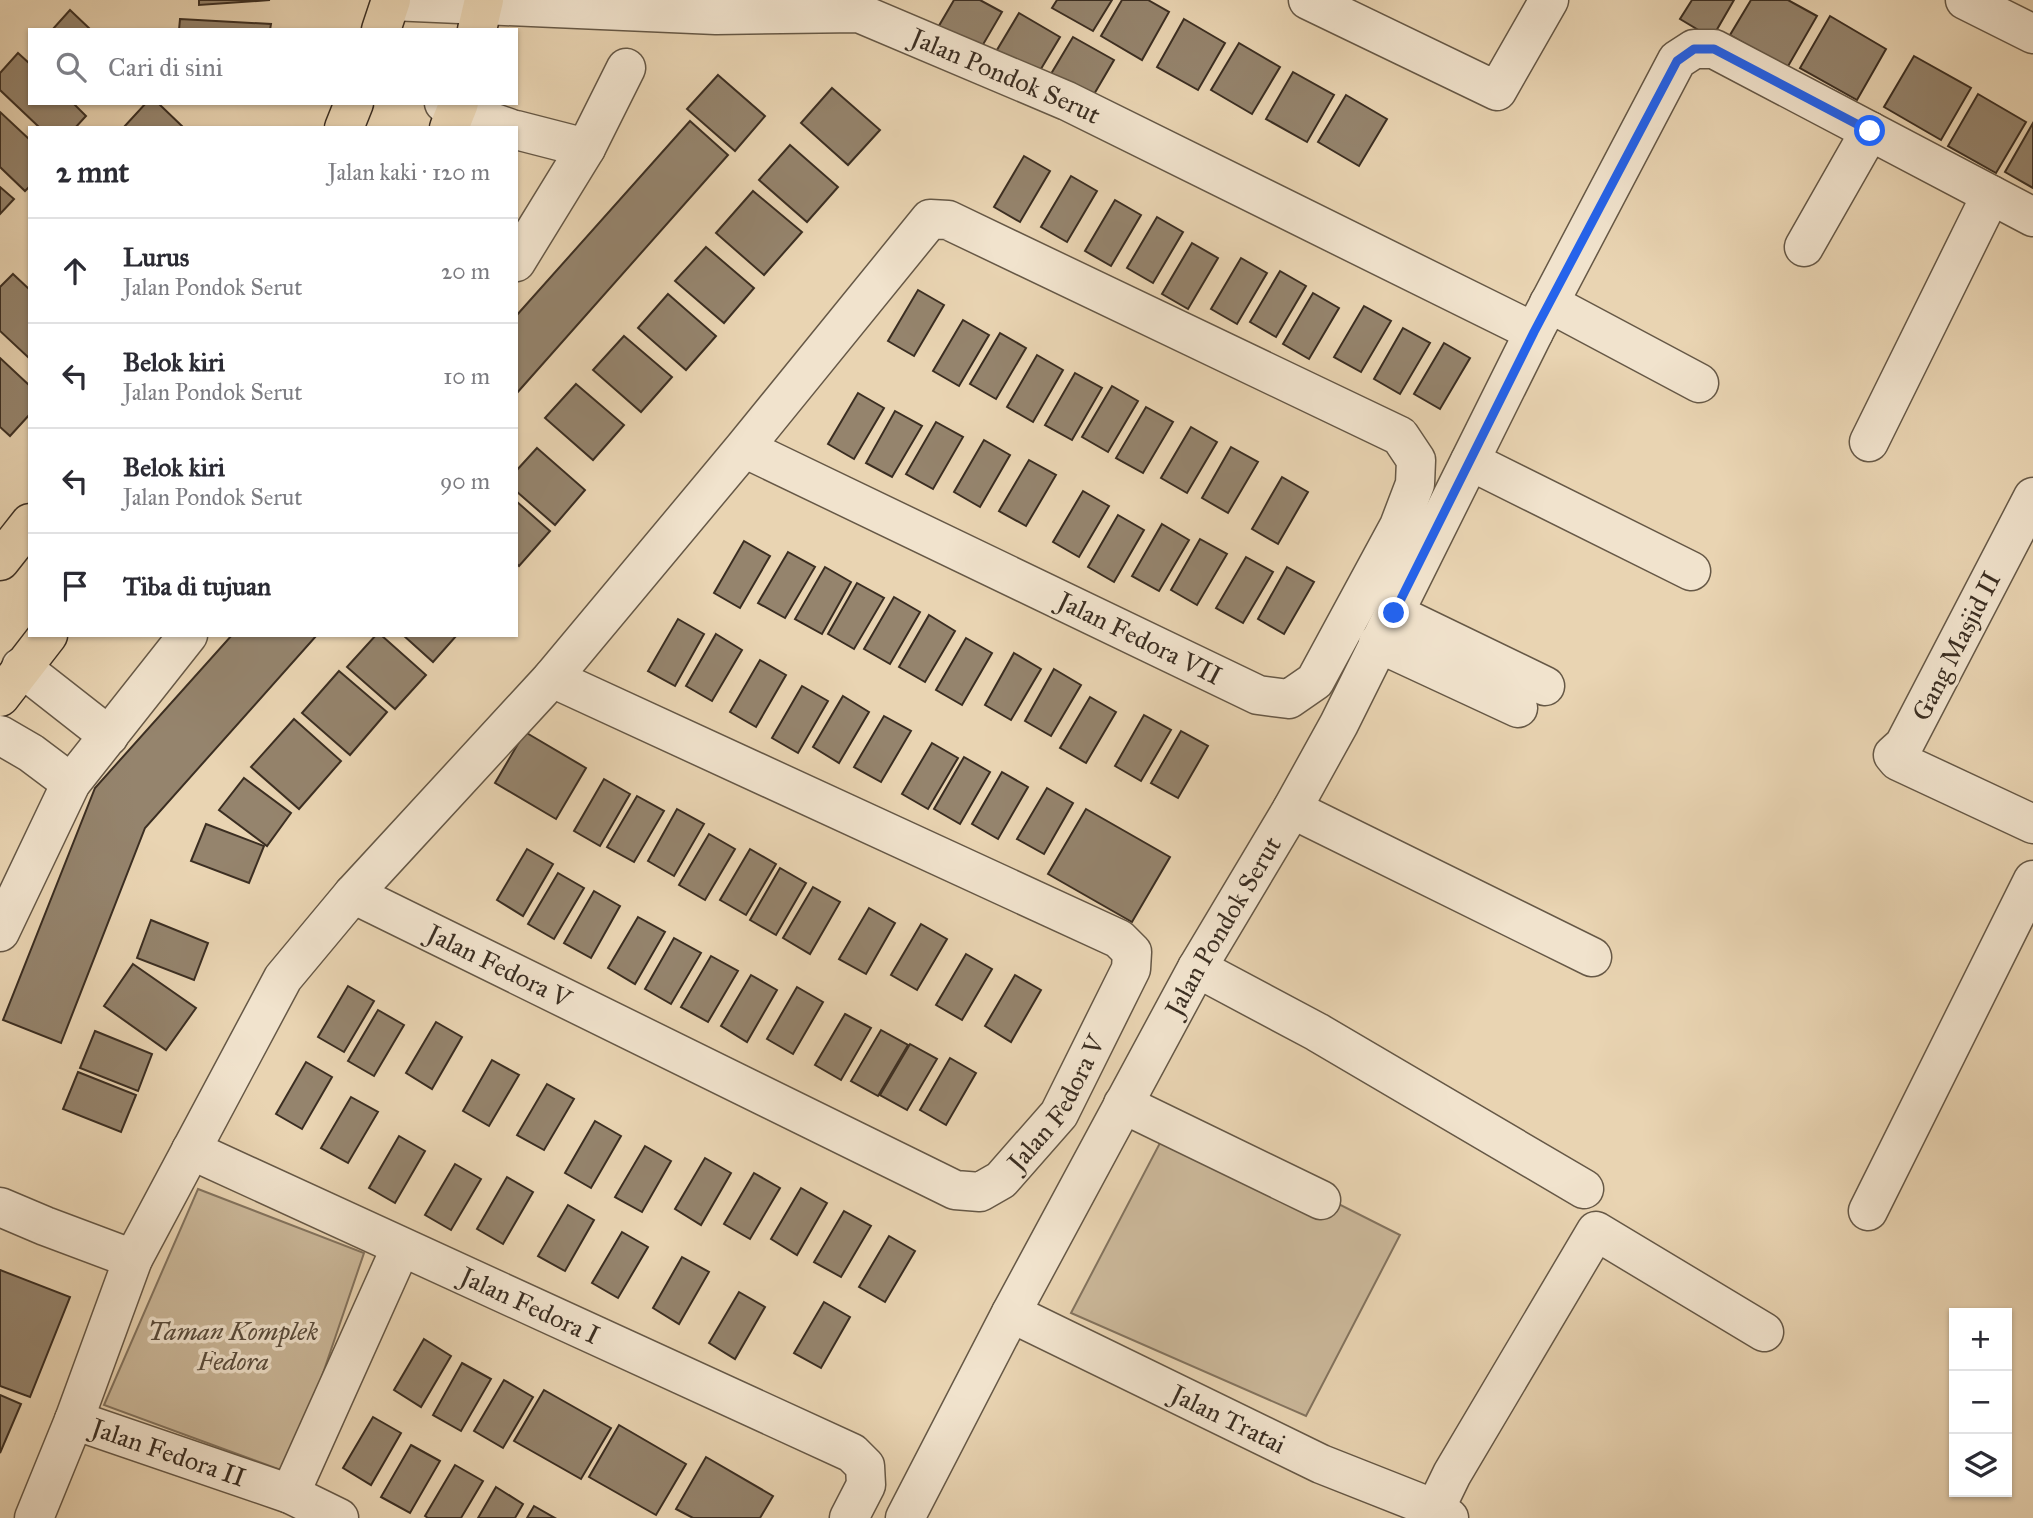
<!DOCTYPE html>
<html lang="id">
<head>
<meta charset="utf-8">
<style>
  :root { --surface:#fff; --page:#f2f2f3; --text:#2b2b33; --muted:#7c7c81; --line:#e1e1e2 }
  body { margin:0; font-family:"IM FELL Great Primer",serif; background:var(--page); color:var(--text) }
  .controls { position:absolute; right:21px; bottom:21px; display:grid; overflow:hidden; border-radius:0px; box-shadow:0 2px 5px #0004 }
  .controls button { width:63px; height:63px; display:grid; place-items:center; padding:0; border:0; border-bottom:2px solid var(--line); background:var(--surface); color:var(--text); font:35px sans-serif }
  .stop { position:absolute; width:21px; height:21px; margin:-16px; border:5px solid #2563eb; border-radius:50%; background:#fff }
  .stop.end { background:#2563eb; border-color:#fff; box-shadow:0 2px 7px #0008 }
  .list { margin:0; padding:0; list-style:none }
  h2 { display:flex; justify-content:space-between; align-items:center; height:91px; margin:0; padding:0 28px; font-size:30px }
  h2 small { font-size:23px; font-weight:400; color:var(--muted) }
  .list li { display:grid; grid-template-columns:46px 1fr auto; gap:21px; align-items:center; box-sizing:border-box; height:105px; padding:0 28px; border-top:2px solid var(--line) }
  .list b { display:block; font-size:26px; white-space:nowrap }
  .list p { margin:0; font-size:23px; white-space:nowrap; color:var(--muted) }
  .list em { font-size:23px; font-style:normal; color:var(--muted) }
  .icon { flex:none; width:38px; height:38px; fill:none; stroke:currentColor; stroke-width:2; stroke-linecap:round; stroke-linejoin:round }
  .map { position:relative; flex:none; width:2033px; height:1518px; overflow:hidden }
  .search { position:absolute; background:var(--surface); box-shadow:0 2px 5px #0004; left:28px; top:28px; width:490px; height:77px; display:flex; align-items:center; gap:18px; box-sizing:border-box; padding:0 24px; border-radius:0px; color:var(--muted); font-size:26px }
  .panel { position:absolute; background:var(--surface); box-shadow:0 2px 5px #0004; left:28px; top:126px; width:490px; height:511px; border-radius:0px }
  .map>svg:first-child { display:block }
  .green { fill:#cbb89a; stroke:#83735e; stroke-width:2 }
  .building { fill:#95846d; stroke:#3b2e22; stroke-width:2 }
  .lines { fill:none; stroke-linecap:round; stroke-linejoin:round }
  .minor-casing { stroke:#665846; stroke-width:41 }
  .major-casing { stroke:#3b2e22; stroke-width:41 }
  .minor { stroke:#f1e3cd; stroke-width:38 }
  .major { stroke:#e9d4b2; stroke-width:38 }
  .route { stroke:#2563eb; stroke-width:9 }
  .labels { text-anchor:middle; dominant-baseline:central; stroke-width:7; stroke-linejoin:round; paint-order:stroke }
  .street-label { font-size:26px; fill:#3b2e22; stroke:#f1e3cd }
  .park-label { font-size:26px; font-style:italic; fill:#584a3a; stroke:#f1e3cd }
</style>
</head>
<body>
<div class="map">
<svg width="2033" height="1518" viewBox="0 0 2033 1518">
  <rect width="100%" height="100%" fill="#e9d4b2"/>
  <filter id="stains"><feTurbulence type="fractalNoise" baseFrequency=".00286" numOctaves="4"/><feColorMatrix values="0 0 0 0 .2 0 0 0 0 .09 0 0 0 0 .02 0 0 0 .5 -.17"/></filter>
  <radialGradient id="worn" r=".72"><stop offset=".6" stop-color="#630" stop-opacity="0"/><stop offset="1" stop-color="#630" stop-opacity=".3"/></radialGradient>
  <g class="green">
    <polygon points="1172,1120 1400,1235 1306,1416 1071,1313"/>
    <polygon points="198,1189 364,1253 289,1473 104,1405"/>
  </g>
  <g class="building">
    <polygon points="199,0 270,0 199,5"/>
    <polygon points="954,0 980,0 1002,12 974,60 933,36"/>
    <polygon points="1057,0 1112,0 1093,31 1052,8"/>
    <polygon points="1122,0 1148,0 1169,12 1142,60 1101,36"/>
    <polygon points="1692,0 1734,0 1712,38 1680,19"/>
    <polygon points="1751,0 1788,0 1817,16 1787,68 1730,35"/>
    <polygon points="70,10 91,30 52,30"/>
    <polygon points="1019,13 1060,37 1032,84 991,60"/>
    <polygon points="1830,16 1886,49 1857,100 1800,68"/>
    <polygon points="180,19 271,24 270,30 179,30"/>
    <polygon points="1184,19 1225,43 1198,90 1157,67"/>
    <polygon points="1073,37 1114,60 1086,108 1045,84"/>
    <polygon points="1239,43 1280,67 1252,114 1211,90"/>
    <polygon points="18,53 30,64 30,103 73,103 86,116 75,128 40,128 0,90 0,73"/>
    <polygon points="1914,56 1971,88 1941,140 1884,107"/>
    <polygon points="1293,72 1334,95 1307,142 1266,119"/>
    <polygon points="718,75 765,116 735,151 687,109"/>
    <polygon points="832,88 880,130 848,165 801,123"/>
    <polygon points="1978,94 2026,122 1996,173 1948,146"/>
    <polygon points="1346,95 1387,119 1359,166 1318,142"/>
    <polygon points="146,103 158,103 184,128 123,128"/>
    <polygon points="0,112 30,140 30,186 25,191 0,167"/>
    <polygon points="690,121 728,155 516,394 516,316"/>
    <polygon points="2033,123 2033,188 2005,172"/>
    <polygon points="790,145 838,187 807,222 759,180"/>
    <polygon points="1024,156 1050,171 1020,222 994,207"/>
    <polygon points="1071,176 1097,191 1067,242 1041,227"/>
    <polygon points="0,187 14,199 0,214"/>
    <polygon points="753,191 802,232 764,275 716,233"/>
    <polygon points="1115,200 1141,215 1111,266 1085,251"/>
    <polygon points="1157,217 1183,232 1153,283 1127,268"/>
    <polygon points="1192,243 1218,258 1188,309 1162,294"/>
    <polygon points="706,247 754,288 724,323 675,281"/>
    <polygon points="1241,258 1267,273 1237,324 1211,309"/>
    <polygon points="1280,271 1306,286 1276,337 1250,322"/>
    <polygon points="13,274 30,290 30,359 0,331 0,287"/>
    <polygon points="918,290 944,305 914,356 888,341"/>
    <polygon points="1313,293 1339,308 1309,359 1283,344"/>
    <polygon points="668,294 716,336 686,370 638,328"/>
    <polygon points="1364,306 1391,321 1361,372 1334,357"/>
    <polygon points="963,320 989,335 959,386 933,371"/>
    <polygon points="1403,328 1430,343 1400,394 1374,379"/>
    <polygon points="1000,333 1026,348 996,399 970,384"/>
    <polygon points="624,336 672,377 641,412 593,370"/>
    <polygon points="1444,343 1470,358 1440,409 1414,394"/>
    <polygon points="1037,355 1063,370 1033,422 1007,407"/>
    <polygon points="0,358 30,386 30,414 10,436 0,427"/>
    <polygon points="1075,373 1102,388 1072,440 1045,425"/>
    <polygon points="576,384 624,425 593,460 545,418"/>
    <polygon points="1112,386 1138,401 1108,452 1082,437"/>
    <polygon points="858,393 884,408 854,459 828,444"/>
    <polygon points="1146,407 1173,422 1143,473 1116,458"/>
    <polygon points="895,411 922,426 892,477 866,463"/>
    <polygon points="936,422 963,437 933,489 906,474"/>
    <polygon points="1191,427 1217,442 1187,493 1161,478"/>
    <polygon points="984,440 1010,455 980,507 954,492"/>
    <polygon points="1231,447 1258,462 1228,513 1202,498"/>
    <polygon points="537,448 585,490 555,525 516,491 516,471"/>
    <polygon points="1029,460 1056,475 1026,526 999,511"/>
    <polygon points="1282,477 1308,492 1278,544 1252,529"/>
    <polygon points="1083,491 1109,506 1079,557 1053,542"/>
    <polygon points="516,501 550,531 519,566 516,563"/>
    <polygon points="1118,515 1144,530 1114,582 1088,567"/>
    <polygon points="1162,524 1189,540 1159,591 1132,576"/>
    <polygon points="1200,539 1227,554 1197,605 1171,590"/>
    <polygon points="744,541 770,556 740,608 714,593"/>
    <polygon points="788,552 815,567 785,618 758,603"/>
    <polygon points="1246,557 1273,572 1243,623 1216,608"/>
    <polygon points="825,567 851,582 822,634 795,619"/>
    <polygon points="1287,567 1314,582 1284,634 1258,619"/>
    <polygon points="857,583 884,598 854,649 828,634"/>
    <polygon points="894,597 920,612 890,664 864,649"/>
    <polygon points="929,615 955,631 925,682 899,667"/>
    <polygon points="678,619 704,634 675,686 648,671"/>
    <polygon points="716,634 742,650 712,701 686,686"/>
    <polygon points="232,635 317,635 145,828 61,1043 3,1020 95,788"/>
    <polygon points="376,635 381,635 426,675 395,709 347,667"/>
    <polygon points="403,635 457,635 433,662"/>
    <polygon points="966,638 992,653 962,705 936,690"/>
    <polygon points="1014,653 1041,669 1011,720 985,705"/>
    <polygon points="760,660 786,675 756,727 730,712"/>
    <polygon points="1054,669 1081,685 1051,736 1025,721"/>
    <polygon points="339,671 387,712 350,755 302,713"/>
    <polygon points="802,686 828,701 798,753 772,738"/>
    <polygon points="843,696 869,712 839,763 813,747"/>
    <polygon points="1090,697 1116,712 1086,763 1060,748"/>
    <polygon points="1144,715 1171,730 1141,781 1115,766"/>
    <polygon points="884,716 911,731 881,782 854,767"/>
    <polygon points="294,719 341,761 299,809 251,767"/>
    <polygon points="1181,731 1208,746 1178,798 1151,783"/>
    <polygon points="525,732 586,768 556,819 495,783"/>
    <polygon points="932,743 958,758 928,809 902,794"/>
    <polygon points="964,757 990,772 960,824 934,809"/>
    <polygon points="1002,772 1028,787 998,839 972,824"/>
    <polygon points="244,778 291,813 267,846 219,810"/>
    <polygon points="604,779 630,794 600,846 574,831"/>
    <polygon points="1047,788 1073,803 1044,854 1017,839"/>
    <polygon points="637,796 664,811 634,862 607,847"/>
    <polygon points="677,809 704,824 674,876 648,861"/>
    <polygon points="1086,809 1170,857 1132,922 1048,874"/>
    <polygon points="206,824 264,846 249,883 191,861"/>
    <polygon points="709,834 735,849 705,900 679,885"/>
    <polygon points="527,849 553,864 523,916 497,900"/>
    <polygon points="750,849 776,864 746,915 720,900"/>
    <polygon points="780,868 806,883 776,935 750,920"/>
    <polygon points="558,873 584,888 554,939 528,924"/>
    <polygon points="813,887 840,902 810,954 783,938"/>
    <polygon points="594,891 620,906 591,958 564,943"/>
    <polygon points="869,908 895,923 866,974 839,959"/>
    <polygon points="638,917 665,932 635,984 608,968"/>
    <polygon points="151,920 208,943 194,980 137,958"/>
    <polygon points="921,924 947,939 917,990 891,975"/>
    <polygon points="674,938 701,953 671,1004 645,989"/>
    <polygon points="966,954 992,969 962,1020 936,1005"/>
    <polygon points="711,956 738,971 708,1022 681,1007"/>
    <polygon points="133,964 196,1008 166,1050 104,1006"/>
    <polygon points="751,975 777,990 747,1042 721,1026"/>
    <polygon points="1015,975 1041,990 1011,1042 985,1026"/>
    <polygon points="348,986 374,1001 344,1052 318,1037"/>
    <polygon points="797,987 823,1002 793,1054 767,1039"/>
    <polygon points="378,1010 404,1025 374,1076 348,1061"/>
    <polygon points="845,1014 871,1028 841,1080 815,1065"/>
    <polygon points="436,1022 462,1037 432,1089 406,1073"/>
    <polygon points="881,1030 908,1045 878,1096 851,1081"/>
    <polygon points="95,1031 152,1054 138,1091 80,1068"/>
    <polygon points="910,1044 937,1059 907,1110 880,1095"/>
    <polygon points="950,1058 976,1073 946,1125 920,1110"/>
    <polygon points="492,1060 519,1075 489,1126 463,1111"/>
    <polygon points="306,1062 332,1077 302,1129 276,1114"/>
    <polygon points="78,1072 136,1095 121,1132 63,1109"/>
    <polygon points="547,1084 574,1099 544,1150 517,1135"/>
    <polygon points="351,1097 378,1112 348,1163 321,1148"/>
    <polygon points="595,1121 621,1136 591,1188 565,1173"/>
    <polygon points="399,1136 425,1151 395,1203 369,1188"/>
    <polygon points="645,1146 671,1161 642,1212 615,1197"/>
    <polygon points="705,1158 731,1173 701,1225 675,1209"/>
    <polygon points="455,1164 481,1179 451,1230 425,1215"/>
    <polygon points="754,1173 780,1188 750,1239 724,1224"/>
    <polygon points="507,1177 533,1192 503,1244 477,1229"/>
    <polygon points="801,1188 827,1203 797,1255 771,1239"/>
    <polygon points="568,1205 594,1220 565,1271 538,1256"/>
    <polygon points="844,1211 871,1226 841,1277 814,1262"/>
    <polygon points="622,1232 648,1247 618,1298 592,1283"/>
    <polygon points="889,1236 915,1251 885,1302 859,1287"/>
    <polygon points="682,1257 709,1272 679,1324 653,1308"/>
    <polygon points="0,1270 70,1297 30,1397 0,1386"/>
    <polygon points="739,1292 765,1307 735,1359 709,1343"/>
    <polygon points="824,1302 850,1317 821,1368 794,1353"/>
    <polygon points="424,1339 451,1356 421,1407 394,1390"/>
    <polygon points="462,1363 491,1379 461,1431 433,1415"/>
    <polygon points="504,1380 533,1397 503,1448 474,1431"/>
    <polygon points="544,1390 611,1428 581,1479 514,1441"/>
    <polygon points="0,1395 21,1404 0,1453"/>
    <polygon points="373,1417 401,1433 371,1485 343,1468"/>
    <polygon points="619,1425 686,1464 656,1515 589,1477"/>
    <polygon points="411,1445 440,1461 410,1513 381,1497"/>
    <polygon points="706,1457 773,1496 760,1518 693,1518 676,1509"/>
    <polygon points="455,1465 483,1481 461,1518 428,1518 425,1516"/>
    <polygon points="496,1487 523,1504 515,1518 478,1518"/>
    <polygon points="534,1506 555,1518 527,1518"/>
  </g>
  <g class="lines">
    <g class="minor-casing">
      <g id="minor">
        <polyline points="1308,0 1497,91 1549,0"/>
        <polyline points="1965,0 2033,34"/>
        <path id="s1" d="M391,1L716,15L859,13L1067,101L1534,332"/>
        <polyline points="444,103 457,110 509,128"/>
        <polyline points="516,130 586,148"/>
        <polyline points="1804,247 1870,131"/>
        <polyline points="516,262 586,148 626,68"/>
        <polyline points="1549,303 1699,383"/>
        <polyline points="1869,442 1991,195"/>
        <polyline points="1470,461 1691,571"/>
        <polyline points="2033,497 1904,745 1893,755 1898,761 2033,824"/>
        <polyline points="1394,613 1545,686"/>
        <polyline points="1378,643 1518,708"/>
        <polyline points="21,667 109,736"/>
        <polyline points="0,735 31,753 71,783"/>
        <polyline points="1292,809 1592,957"/>
        <path id="s2" d="M353,894L955,1190L980,1192L1001,1180L1059,1114L1131,969L1132,952L1119,939L552,678"/>
        <polyline points="0,932 71,783 188,635"/>
        <polyline points="1197,968 1317,1032 1584,1189"/>
        <polyline points="1123,1104 1321,1200"/>
        <path id="s3" d="M191,1150L852,1453L865,1466L866,1485L849,1518"/>
        <polyline points="0,1207 45,1226 133,1259"/>
        <polyline points="1868,1211 2033,880"/>
        <path id="s4" d="M1011,1313L1321,1464L1435,1509L1449,1518"/>
        <path id="s5" d="M74,1420L290,1494L339,1518"/>
        <polyline points="290,1494 401,1247"/>
        <polyline points="1435,1509 1452,1474 1596,1231 1764,1332"/>
        <polyline points="34,1518 74,1420 133,1259 283,978 353,894 552,678 744,448 930,219 948,220 1400,436 1416,460 1415,484 1399,526 1315,681 1289,699 1258,695 744,448"/>
        <path id="s6" d="M905,1518L1011,1313L1197,968L1292,809L1339,724L1534,332L1677,60L1694,49H1714L2033,217"/>
      </g>
    </g>
    <g class="major-casing">
      <g id="major">
        <polyline points="381,30 391,0"/>
        <polyline points="477,30 484,0"/>
        <polyline points="344,128 354,103"/>
        <polyline points="449,128 459,103"/>
        <polyline points="0,561 30,523"/>
        <polyline points="0,697 48,635"/>
      </g>
    </g>
    <use href="#minor" class="minor"/>
    <use href="#major" class="major"/>
  </g>
  <g class="lines">
    <polyline class="route" points="1394,613 1534,332 1677,61 1694,49 1714,49 1870,131"/>
  </g>
  <g class="labels">
    <g class="street-label">
      <text stroke="none"><textPath href="#s1" startOffset="628">Jalan Pondok Serut</textPath></text>
      <text transform="translate(1140 638) rotate(26)">Jalan Fedora VII</text>
      <text transform="translate(1956 646) rotate(-63)">Gang Masjid II</text>
      <text stroke="none"><textPath href="#s6" startOffset="672">Jalan Pondok Serut</textPath></text>
      <text stroke="none"><textPath href="#s2" startOffset="163">Jalan Fedora V</textPath></text>
      <text stroke="none"><textPath href="#s2" startOffset="816">Jalan Fedora V</textPath></text>
      <text stroke="none"><textPath href="#s3" startOffset="373">Jalan Fedora I</textPath></text>
      <text stroke="none"><textPath href="#s4" startOffset="242">Jalan Tratai</textPath></text>
      <text stroke="none"><textPath href="#s5" startOffset="100">Jalan Fedora II</textPath></text>
    </g>
    <g class="park-label">
      <text x="233" y="1331">Taman Komplek<tspan x="233" dy="30">Fedora</tspan></text>
    </g>
  </g>
  <rect width="100%" height="100%" filter="url(#stains)"/>
  <rect width="100%" height="100%" fill="url(#worn)"/>
</svg>
<div class="controls">
<button>+</button>
<button>−</button>
<button><svg class="icon" aria-label="layers" viewBox="0 0 24 24"><path d="M12 4l9 5-9 5-9-5zM3 14l9 5 9-5"/></svg></button>
</div>
<div class="stop" style="left:1870px;top:131px"></div>
<div class="stop end" style="left:1394px;top:613px"></div>
<div class="search"><svg class="icon" aria-label="search" viewBox="0 0 24 24"><circle cx="10" cy="10" r="6"/><path d="M15 15l6 6"/></svg>Cari di sini</div>
<section class="panel">
<h2>2 mnt<small>Jalan kaki · 120 m</small></h2>
<ul class="list">
<li><svg class="icon" aria-label="ahead" viewBox="0 0 24 24"><path d="M12 20V5M6 11l6-6 6 6"/></svg><div><b>Lurus</b><p>Jalan Pondok Serut</p></div><em>20 m</em></li>
<li><svg class="icon" aria-label="left" viewBox="0 0 24 24"><path d="M17 20v-9H6M10 6l-5 5 5 5"/></svg><div><b>Belok kiri</b><p>Jalan Pondok Serut</p></div><em>10 m</em></li>
<li><svg class="icon" aria-label="left" viewBox="0 0 24 24"><path d="M17 20v-9H6M10 6l-5 5 5 5"/></svg><div><b>Belok kiri</b><p>Jalan Pondok Serut</p></div><em>90 m</em></li>
<li><svg class="icon" aria-label="arrive" viewBox="0 0 24 24"><path d="M6 21V4h12l-3 4 3 4H6"/></svg><div><b>Tiba di tujuan</b></div></li>
</ul>
</section>
</div>
</body>
</html>
